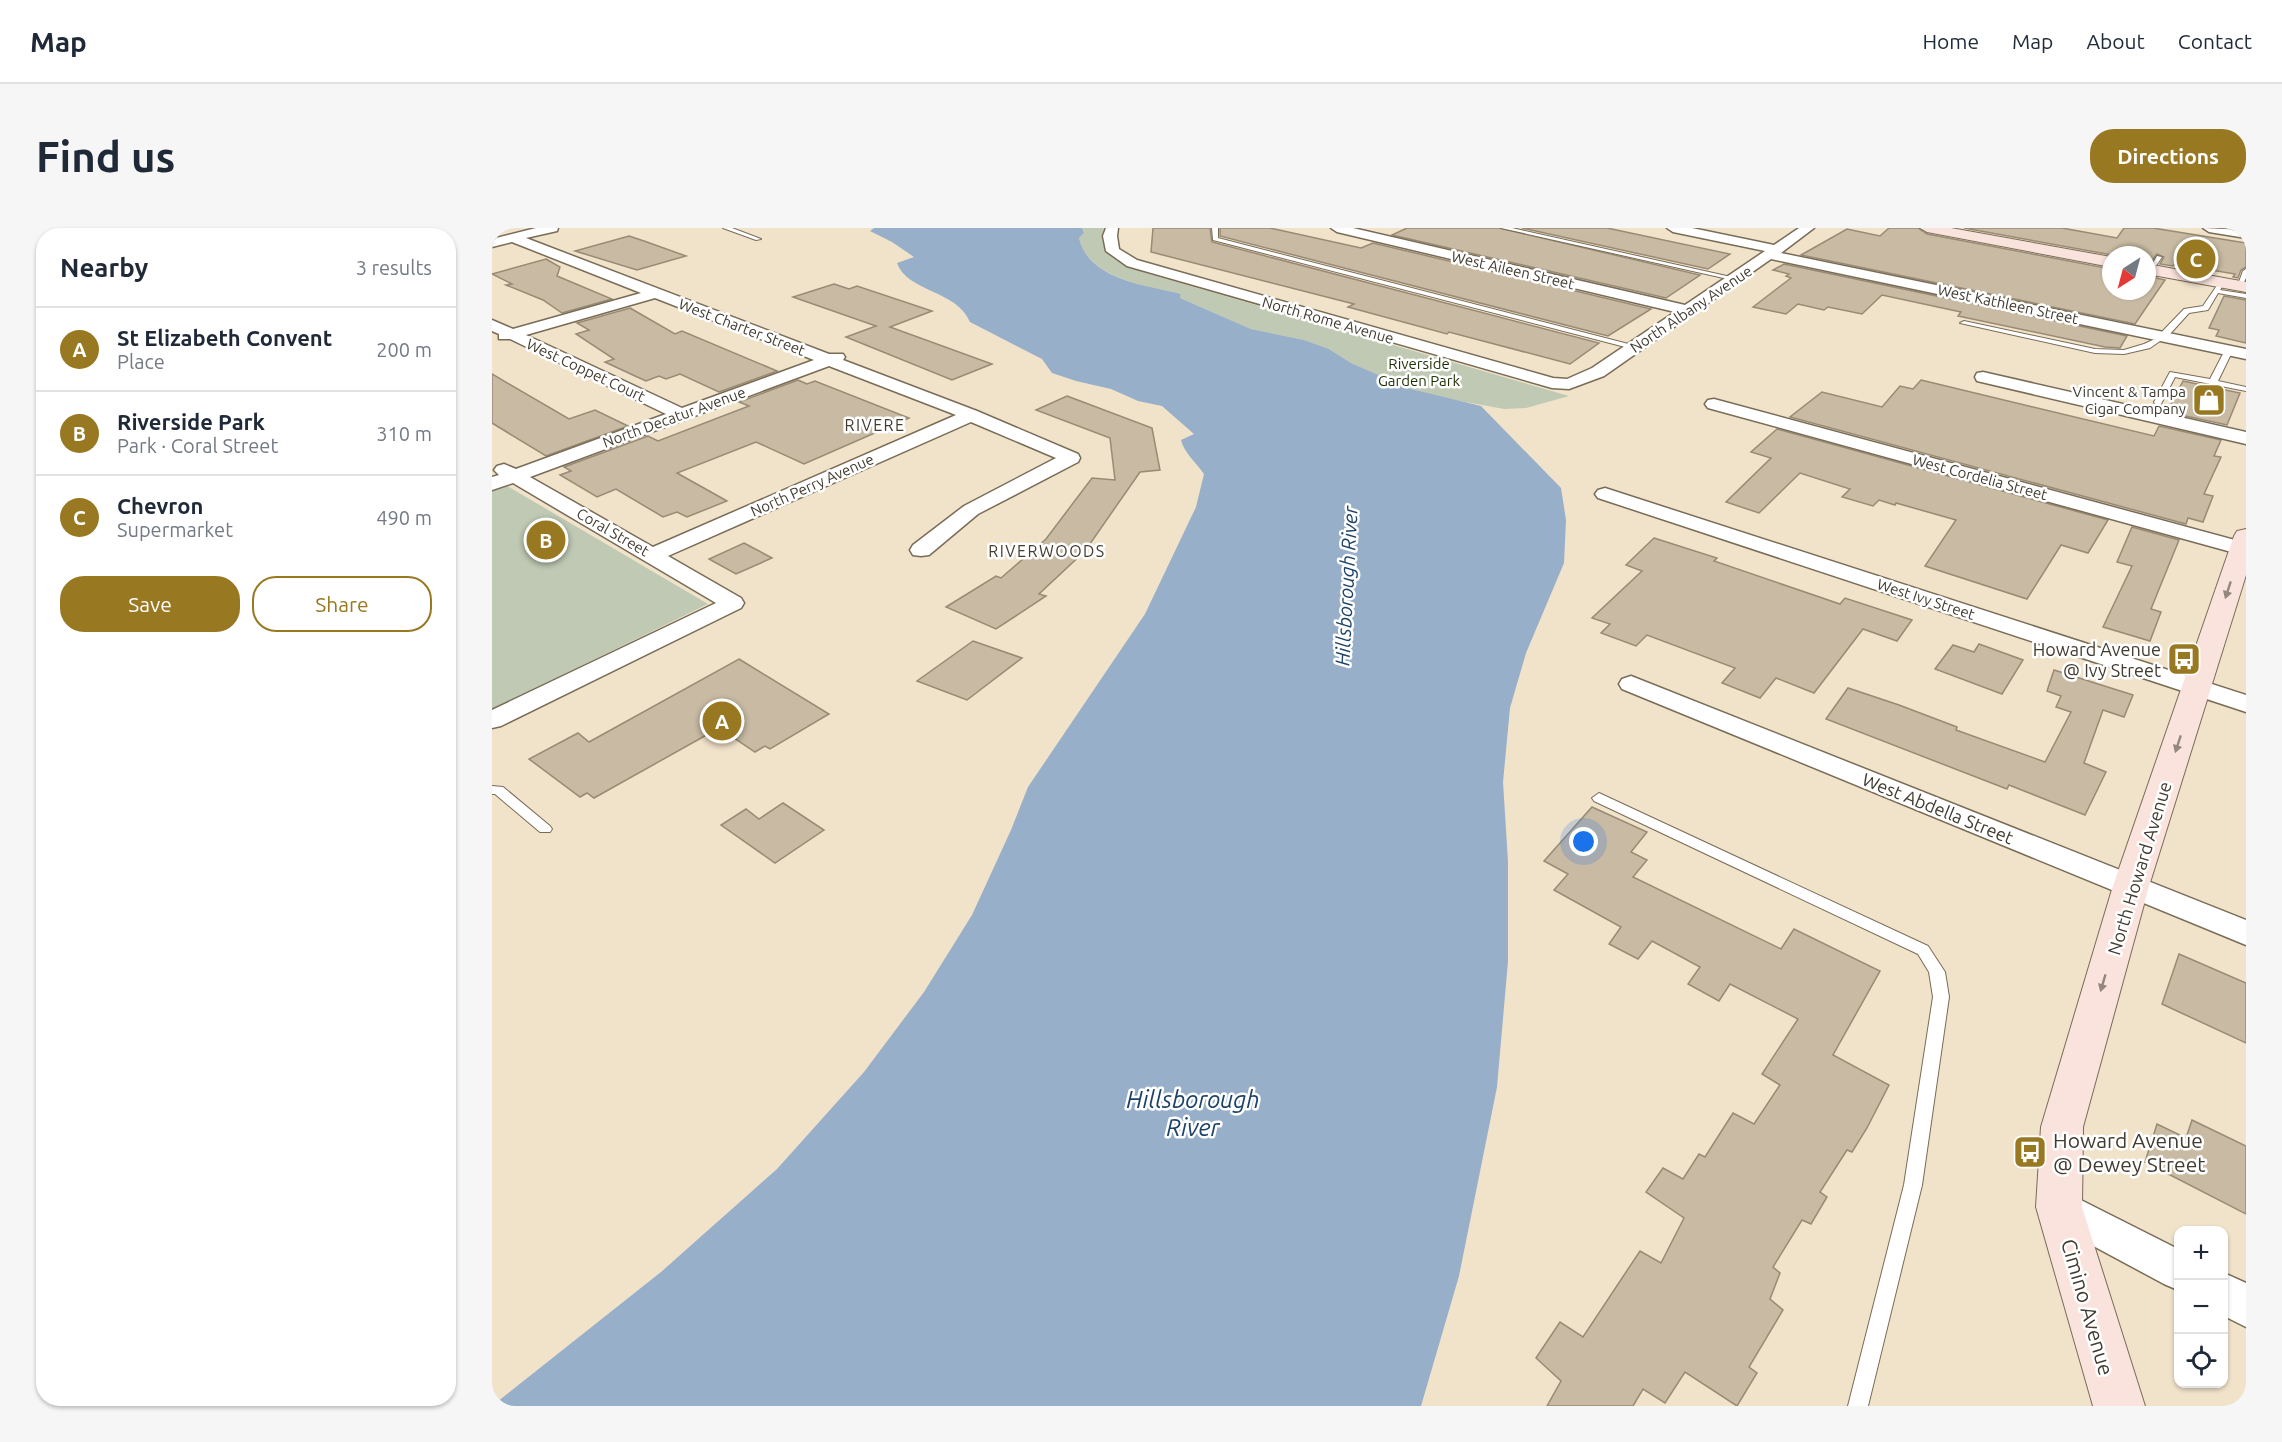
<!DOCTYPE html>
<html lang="en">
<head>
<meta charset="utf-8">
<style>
  :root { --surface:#fff; --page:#f6f6f7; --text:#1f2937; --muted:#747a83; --line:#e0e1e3; --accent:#987821 }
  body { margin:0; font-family:Ubuntu,sans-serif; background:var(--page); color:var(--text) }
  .controls { position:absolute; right:18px; bottom:18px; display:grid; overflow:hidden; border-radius:12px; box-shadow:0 2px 4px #0004 }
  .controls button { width:54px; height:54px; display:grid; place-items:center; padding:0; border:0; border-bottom:2px solid var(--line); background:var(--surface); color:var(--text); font:30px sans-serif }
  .compass { position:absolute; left:1610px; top:18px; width:54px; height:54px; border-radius:50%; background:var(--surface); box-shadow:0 2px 4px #0004; rotate:216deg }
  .you { position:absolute; left:1092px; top:614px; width:21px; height:21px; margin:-15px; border:4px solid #fff; border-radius:50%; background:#1a73e8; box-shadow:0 0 0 9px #1a73e833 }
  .badge { display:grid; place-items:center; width:39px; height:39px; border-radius:50%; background:var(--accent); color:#fff; font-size:20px; font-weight:700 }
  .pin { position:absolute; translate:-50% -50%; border:3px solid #fff; box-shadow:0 2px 6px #0006 }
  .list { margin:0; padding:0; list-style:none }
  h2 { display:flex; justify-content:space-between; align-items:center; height:78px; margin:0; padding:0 24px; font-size:26px }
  h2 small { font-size:20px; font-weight:400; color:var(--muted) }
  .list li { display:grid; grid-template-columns:39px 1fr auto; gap:18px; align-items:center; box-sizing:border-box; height:84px; padding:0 24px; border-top:2px solid var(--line) }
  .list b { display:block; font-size:22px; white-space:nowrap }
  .list p { margin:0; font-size:20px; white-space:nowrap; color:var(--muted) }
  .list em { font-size:20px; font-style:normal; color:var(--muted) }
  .actions { display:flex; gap:12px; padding:18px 24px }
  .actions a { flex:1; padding:14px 0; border:2px solid var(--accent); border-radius:24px; text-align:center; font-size:21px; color:var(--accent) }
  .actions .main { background:var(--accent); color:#fff }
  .icon { flex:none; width:33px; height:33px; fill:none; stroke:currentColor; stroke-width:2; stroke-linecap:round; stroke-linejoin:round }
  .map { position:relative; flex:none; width:1754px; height:1178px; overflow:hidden; border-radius:24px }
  header { display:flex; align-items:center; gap:36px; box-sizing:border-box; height:84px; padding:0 30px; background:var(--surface); border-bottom:2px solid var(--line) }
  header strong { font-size:28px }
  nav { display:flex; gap:33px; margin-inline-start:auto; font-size:21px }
  .intro { display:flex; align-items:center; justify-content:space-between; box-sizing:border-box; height:144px; padding:0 36px }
  h1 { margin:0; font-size:42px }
  .button { padding:15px 27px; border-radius:24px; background:var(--accent); color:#fff; font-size:21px; font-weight:700 }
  main { display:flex; gap:36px; padding:0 36px }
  aside { flex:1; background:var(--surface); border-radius:24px; box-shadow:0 2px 4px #0004 }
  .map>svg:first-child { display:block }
  .green { fill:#bfc9b3 }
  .water { fill:#97afc9 }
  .building { fill:#c8baa3; stroke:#988a74; stroke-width:1.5 }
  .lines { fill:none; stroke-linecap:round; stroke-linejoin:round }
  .service-casing { stroke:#796c57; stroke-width:2 }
  .minor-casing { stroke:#796c57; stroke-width:3 }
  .secondary-casing { stroke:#796c57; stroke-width:2 }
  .service { fill:#fff; fill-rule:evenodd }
  .minor { fill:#fff; fill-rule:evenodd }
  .secondary { fill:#fae3dd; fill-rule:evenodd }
  .oneway { fill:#94877e }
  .labels { text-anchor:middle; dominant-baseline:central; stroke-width:5; stroke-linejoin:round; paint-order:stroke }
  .far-street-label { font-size:15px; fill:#413b31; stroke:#fff }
  .far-park-label { font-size:15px; fill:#1f3000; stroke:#fff }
  .far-poi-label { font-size:15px; fill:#413b31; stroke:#fff; text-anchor:end }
  .far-neighbourhood-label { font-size:16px; letter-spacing:1.5px; fill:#413b31; stroke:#fff }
  .poi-label { font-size:18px; fill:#413b31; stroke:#fff; text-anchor:end }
  .street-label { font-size:18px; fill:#413b31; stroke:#fff }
  .water-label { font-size:20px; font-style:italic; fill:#1d4267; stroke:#fff }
  .near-poi-label { font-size:21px; fill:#413b31; stroke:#fff; text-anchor:start }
  .near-street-label { font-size:21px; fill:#413b31; stroke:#fff }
  .near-water-label { font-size:24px; font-style:italic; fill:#1d4267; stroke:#fff }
</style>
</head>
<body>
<header>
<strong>Map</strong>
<nav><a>Home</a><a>Map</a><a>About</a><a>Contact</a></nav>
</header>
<div class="intro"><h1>Find us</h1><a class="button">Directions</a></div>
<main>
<aside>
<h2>Nearby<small>3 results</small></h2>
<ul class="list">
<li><span class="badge">A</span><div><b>St Elizabeth Convent</b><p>Place</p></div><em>200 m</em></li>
<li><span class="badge">B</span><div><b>Riverside Park</b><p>Park · Coral Street</p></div><em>310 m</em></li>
<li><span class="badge">C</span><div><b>Chevron</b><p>Supermarket</p></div><em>490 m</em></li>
</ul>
<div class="actions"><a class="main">Save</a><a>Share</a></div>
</aside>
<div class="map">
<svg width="1754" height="1178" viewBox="0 0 1754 1178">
  <rect width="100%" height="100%" fill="#f1e2ca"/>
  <g class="green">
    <path d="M590,0H612C603,29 636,38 657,46L1077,168L1034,180L1012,181L952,170L919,161L859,135L837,121L812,112L759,101L688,70L689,66C653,57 597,51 587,10L592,5Z"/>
    <polygon points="0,249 216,376 0,481"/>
  </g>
  <path class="water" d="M382,0H590L592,5L587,10C597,52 654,57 689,66L688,70L759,101L812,112L837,121L859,135L919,161L989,178L1069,260L1074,292L1072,335L1034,425L1018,480L1011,554L1016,634V733L1005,859L967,1048L929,1178H0L169,1044L285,941L372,844L432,764L480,687L519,602L536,559L653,386L704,279L712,246C704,234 692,225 689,212L702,206L670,178L646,173L619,161L584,153L560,145L550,131L478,94C465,62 415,64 405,35L422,29L400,14L378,3Z"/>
  <g class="building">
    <polygon points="661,0 718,0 720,14 1107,115 1078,136 957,104 955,106 856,79 862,76 659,24"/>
    <polygon points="728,0 778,0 869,20 881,15 1159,81 1116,108 728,8"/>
    <polygon points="915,0 1007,0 1208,47 1174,70 900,7"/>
    <polygon points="1030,0 1115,0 1238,26 1216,41"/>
    <polygon points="1397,0 1426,0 1435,6 1619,41 1619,63 1655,63 1655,48 1673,52 1643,96 1309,27 1355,1 1388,8"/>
    <polygon points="1472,0 1570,0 1625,10 1632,0 1661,0 1754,15 1754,39 1749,42 1746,50 1741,49 1743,46 1683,36 1681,38 1668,36 1672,29 1665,26 1659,34 1655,34 1655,27 1620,27"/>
    <polygon points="137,8 152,13 194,28 145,42 83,23"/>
    <polygon points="54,31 68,39 65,48 120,71 70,85 51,72 14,57 20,56 0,46"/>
    <polygon points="1292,36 1635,108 1628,120 1613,119 1466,88 1469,84 1390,67 1370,86 1336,79 1332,82 1306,76 1294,86 1261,79 1299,50 1294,48 1297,46 1281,42"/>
    <polygon points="342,56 357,61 365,58 440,83 398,99 500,136 460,152 354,109 384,98 301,69"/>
    <polygon points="1732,68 1754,72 1754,115 1724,108 1727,102 1717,100"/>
    <polygon points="138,80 183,106 190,103 285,143 227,164 188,146 174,151 167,148 154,153 143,148 113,134 122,131 84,106 97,102 85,95"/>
    <polygon points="0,146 77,191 103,182 136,198 54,228 0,195"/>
    <polygon points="306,152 315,156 323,153 417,190 312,236 264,214 185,245 235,273 195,289 185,284 171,289 124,261 105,269 68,247 79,243 72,239 156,208 166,213 257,178 247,174"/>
    <polygon points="1429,152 1662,208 1667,198 1729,212 1722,228 1729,229 1712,266 1721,268 1711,294 1696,290 1694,296 1298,189 1330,164 1390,179 1408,158 1421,161"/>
    <polygon points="1691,153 1748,165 1735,197 1675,184"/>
    <polygon points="575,168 660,200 668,242 648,244 593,323 547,366 554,368 504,401 454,379 504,348 509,350 554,311 600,250 623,252 618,210 544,182"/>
    <polygon points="1285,201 1616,292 1596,325 1569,317 1535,371 1433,338 1464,292 1404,275 1403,277 1387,272 1381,278 1350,269 1358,261 1308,245 1267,285 1234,274 1279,230 1259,224"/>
    <polygon points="1640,299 1687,312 1659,381 1669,384 1658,413 1611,399 1640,338 1625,334"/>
    <polygon points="1162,310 1225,330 1222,333 1348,376 1353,370 1420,392 1405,413 1371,401 1322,465 1284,450 1268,470 1230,455 1243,440 1155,407 1144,418 1109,405 1118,396 1100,390 1150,343 1134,337"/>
    <polygon points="252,315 280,330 244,346 217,331"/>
    <polygon points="481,413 530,430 475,472 425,453"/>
    <polygon points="1487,416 1531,432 1510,466 1443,441 1461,417 1482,424"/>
    <polygon points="247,431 337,486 278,521 273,518 263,524 227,500 102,570 95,565 88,569 37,531 86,505 97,514"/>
    <polygon points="1562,442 1641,467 1632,489 1611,482 1592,535 1614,544 1593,587 1517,557 1515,561 1334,491 1356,460 1407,477 1465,499 1464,502 1553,534 1579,484 1564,479 1569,468 1555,463"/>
    <polygon points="291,575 332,602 283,635 229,597 254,581 267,591"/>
    <polygon points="1100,579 1155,604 1139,624 1155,632 1141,649 1289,721 1302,701 1388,743 1341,827 1397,857 1375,900 1360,924 1355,922 1328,964 1335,969 1319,996 1310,992 1281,1039 1288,1045 1278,1071 1291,1082 1257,1139 1265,1145 1245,1178 1193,1144 1173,1175 1151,1161 1141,1178 1055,1178 1069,1153 1044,1130 1068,1094 1091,1109 1148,1023 1169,1035 1192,990 1154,964 1171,940 1191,951 1207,926 1213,929 1241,885 1262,896 1288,857 1270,846 1306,791 1238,756 1227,773 1196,756 1208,739 1160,713 1146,731 1117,716 1129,699 1062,662 1076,646 1052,633"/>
    <polygon points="1687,726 1754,755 1754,815 1670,776"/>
    <polygon points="1700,892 1754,918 1754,986 1653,934 1665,896 1694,910"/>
  </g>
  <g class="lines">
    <g class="service-casing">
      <g id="service">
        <polygon points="231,0 240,0 269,11 264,12"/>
        <polygon points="720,0 726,0 726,10 1148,119 1141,121 721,12"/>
        <polygon points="1009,0 1020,0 1248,51 1245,53"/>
        <polygon points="1665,28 1670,29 1661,42 1657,42"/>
        <polygon points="1754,41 1754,50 1750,58 1745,59 1751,43"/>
        <polygon points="1728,53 1733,54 1728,62 1754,66 1754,70 1726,65 1716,82 1697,85 1678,106 1658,120 1632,126 1603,125 1468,95 1472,93 1603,121 1632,122 1652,116 1663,111 1692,81 1711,78"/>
        <polygon points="1737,120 1741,122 1726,153 1754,159 1754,163 1683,149 1669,176 1663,176 1662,174 1678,144 1718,151 1733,122"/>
        <polygon points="0,558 11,559 58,598 60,601 58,604 48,604 3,566 0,566"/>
        <polygon points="1107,565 1436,718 1453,744 1457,769 1430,957 1376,1178 1356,1178 1412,957 1441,769 1437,744 1426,726 1102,573 1100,570"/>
      </g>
    </g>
    <g class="minor-casing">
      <g id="minor">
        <path d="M44,0H66L65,3L34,10L337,126H351L353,129L351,132L485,183L586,226L588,230L586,234L486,286L437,327L429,328L421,327L418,322L421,317L472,278L564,230L479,194L176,328L249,370L252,375L249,380L9,498L0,500V482L224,375L21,255L0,262V249L7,247L2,242L5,238L12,236L24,241L174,186L18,111H7V106L0,103V92L21,101L149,65L20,14L0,19V11ZM163,70L322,132L190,180L34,107ZM337,138L464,187L161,319L38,249Z"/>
        <polygon points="614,0 626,0 625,8 627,21 645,32 1061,150 1075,151 1100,140 1183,84 845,4 839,0 861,0 1193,77 1273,23 1181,4 1175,0 1200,0 1282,17 1307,0 1322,0 1289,25 1754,121 1754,131 1279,31 1112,148 1077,161 1060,160 635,38 614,23 611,8"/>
        <polygon points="1711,0 1754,2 1754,10 1717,4"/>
        <polygon points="1491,144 1754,204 1754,216 1485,153 1483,149 1485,145"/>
        <polygon points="1222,171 1754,315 1754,328 1216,180 1213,176 1216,172"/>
        <polygon points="1113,260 1754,467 1754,484 1106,270 1103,266 1106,262"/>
        <polygon points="1139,448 1754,692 1754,717 1130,461 1127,456 1130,451"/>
        <polygon points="1567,961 1686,1021 1686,1062 1672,1056 1553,992 1548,979 1553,966"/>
        <polygon points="1732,1045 1754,1055 1754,1099 1732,1088"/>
      </g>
    </g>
    <g class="secondary-casing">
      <g id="secondary">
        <polygon points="1428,0 1459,0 1619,29 1619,39 1435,4"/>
        <polygon points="1655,36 1754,54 1754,64 1655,46"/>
        <polygon points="1754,301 1754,347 1657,658 1591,899 1590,979 1653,1178 1601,1178 1544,979 1549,899 1621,658 1742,308 1745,303"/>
      </g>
    </g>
    <use href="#service" class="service"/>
    <use href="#minor" class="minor"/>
    <use href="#secondary" class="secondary"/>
  </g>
  <defs><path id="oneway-solid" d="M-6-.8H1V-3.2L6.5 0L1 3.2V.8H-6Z" transform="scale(1.5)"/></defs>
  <g class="oneway">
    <use href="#oneway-solid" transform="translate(1736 362) rotate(108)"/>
    <use href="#oneway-solid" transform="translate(1686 516) rotate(108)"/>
    <use href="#oneway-solid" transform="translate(1611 755) rotate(106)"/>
  </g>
  <defs>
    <g id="shop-square" transform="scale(1.725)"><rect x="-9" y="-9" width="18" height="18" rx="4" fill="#987821" stroke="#fff"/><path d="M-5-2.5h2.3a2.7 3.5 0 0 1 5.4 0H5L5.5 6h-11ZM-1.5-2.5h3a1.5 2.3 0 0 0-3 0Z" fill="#fff"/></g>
    <g id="bus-square" transform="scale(1.725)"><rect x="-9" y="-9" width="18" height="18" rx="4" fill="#987821" stroke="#fff"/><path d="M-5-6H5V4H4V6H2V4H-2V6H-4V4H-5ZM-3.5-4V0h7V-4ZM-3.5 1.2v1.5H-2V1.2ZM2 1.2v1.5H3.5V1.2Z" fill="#fff"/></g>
  </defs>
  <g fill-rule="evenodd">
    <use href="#shop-square" x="1717" y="172"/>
    <use href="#bus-square" x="1692" y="431"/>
    <use href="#bus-square" x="1538" y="924"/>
  </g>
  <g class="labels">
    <g class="far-street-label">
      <text transform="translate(1021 42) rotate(13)">West Aileen Street</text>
      <text transform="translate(1516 76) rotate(12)">West Kathleen Street</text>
      <text transform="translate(1199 81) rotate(-34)">North Albany Avenue</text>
      <text transform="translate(836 92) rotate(16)">North Rome Avenue</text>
      <text transform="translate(250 99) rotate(21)">West Charter Street</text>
      <text transform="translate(94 142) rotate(25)">West Coppet Court</text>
      <text transform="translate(182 189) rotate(-20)">North Decatur Avenue</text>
      <text transform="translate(1488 249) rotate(15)">West Cordelia Street</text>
      <text transform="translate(320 257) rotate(-24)">North Perry Avenue</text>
      <text transform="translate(121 304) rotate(30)">Coral Street</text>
      <text transform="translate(1434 371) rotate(18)">West Ivy Street</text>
    </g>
    <g class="far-park-label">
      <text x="927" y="135">Riverside<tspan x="927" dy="17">Garden Park</tspan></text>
    </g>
    <g class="far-poi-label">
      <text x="1694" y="163">Vincent &amp; Tampa<tspan x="1694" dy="17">Cigar Company</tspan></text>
    </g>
    <g class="far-neighbourhood-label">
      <text x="383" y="197">RIVERE</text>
      <text x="555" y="323">RIVERWOODS</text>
    </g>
    <g class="poi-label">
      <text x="1669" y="421">Howard Avenue<tspan x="1669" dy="21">@ Ivy Street</tspan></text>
    </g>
    <g class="street-label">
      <text transform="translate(1446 580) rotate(22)">West Abdella Street</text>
      <text transform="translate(1647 640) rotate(-73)">North Howard Avenue</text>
    </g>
    <g class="water-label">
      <text transform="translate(854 358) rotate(-87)">Hillsborough River</text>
    </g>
    <g class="near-poi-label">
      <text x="1561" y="912">Howard Avenue<tspan x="1561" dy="24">@ Dewey Street</tspan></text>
    </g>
    <g class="near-street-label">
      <text transform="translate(1596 1079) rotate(74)">Cimino Avenue</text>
    </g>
    <g class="near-water-label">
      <text x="701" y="871">Hillsborough<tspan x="701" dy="28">River</tspan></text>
    </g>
  </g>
</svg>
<div class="controls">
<button>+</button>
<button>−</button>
<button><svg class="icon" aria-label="locate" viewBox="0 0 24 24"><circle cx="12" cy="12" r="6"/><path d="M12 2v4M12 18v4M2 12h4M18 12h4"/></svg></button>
</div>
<svg class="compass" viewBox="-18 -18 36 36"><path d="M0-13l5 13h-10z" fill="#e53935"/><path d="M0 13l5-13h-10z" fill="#747a83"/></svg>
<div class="you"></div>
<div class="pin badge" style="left:230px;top:493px">A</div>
<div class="pin badge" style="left:54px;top:312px">B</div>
<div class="pin badge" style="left:1704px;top:31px">C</div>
</div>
</main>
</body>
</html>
